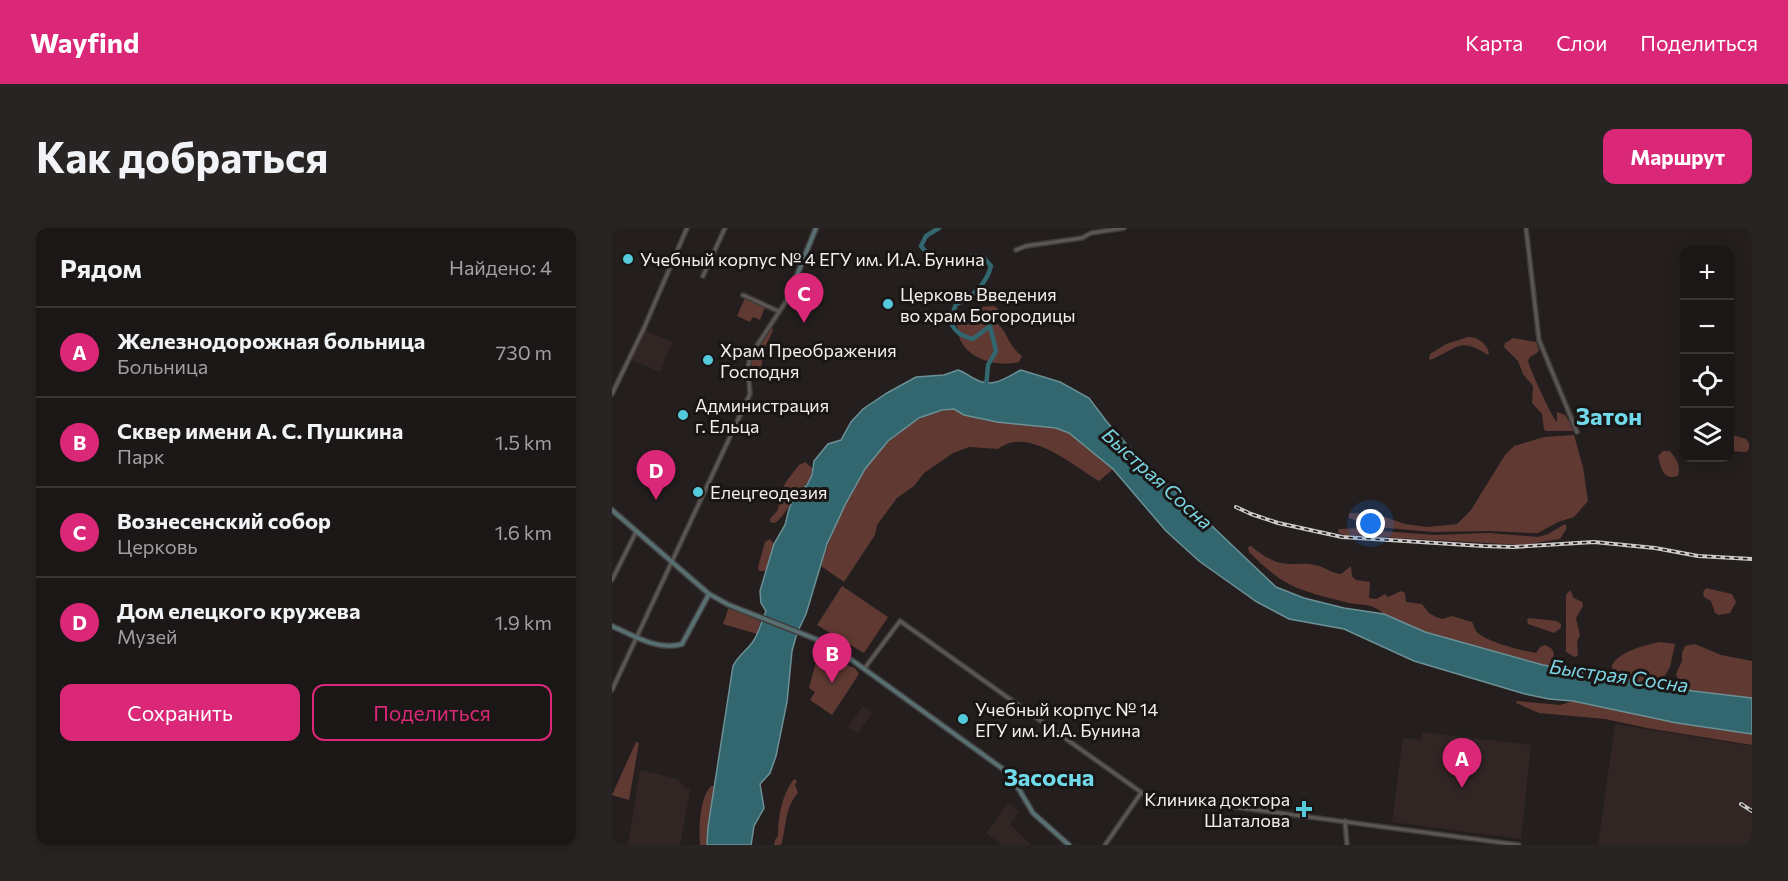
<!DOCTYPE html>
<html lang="ru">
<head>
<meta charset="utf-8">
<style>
  :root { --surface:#1b1716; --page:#282423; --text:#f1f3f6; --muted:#a09fa1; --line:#393635; --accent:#db2777 }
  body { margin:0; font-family:Commissioner,sans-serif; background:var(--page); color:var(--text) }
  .controls { position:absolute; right:18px; top:18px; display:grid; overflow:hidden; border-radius:12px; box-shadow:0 3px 15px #0003 }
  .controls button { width:54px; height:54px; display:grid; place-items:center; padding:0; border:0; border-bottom:2px solid var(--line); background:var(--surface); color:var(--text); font:30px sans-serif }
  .you { position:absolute; left:759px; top:296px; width:21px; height:21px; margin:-15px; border:4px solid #fff; border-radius:50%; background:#1a73e8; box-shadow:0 0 0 9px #1a73e833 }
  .badge { display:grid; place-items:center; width:39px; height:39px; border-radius:50%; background:var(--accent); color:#fff; font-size:20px; font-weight:700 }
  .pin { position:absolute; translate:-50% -50px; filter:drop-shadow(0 2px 3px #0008) }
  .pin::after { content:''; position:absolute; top:32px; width:21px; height:18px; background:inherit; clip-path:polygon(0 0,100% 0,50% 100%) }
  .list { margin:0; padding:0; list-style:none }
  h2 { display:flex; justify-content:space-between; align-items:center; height:78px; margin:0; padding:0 24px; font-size:26px }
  h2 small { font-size:20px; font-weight:400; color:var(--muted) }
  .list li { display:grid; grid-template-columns:39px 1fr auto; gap:18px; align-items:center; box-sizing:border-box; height:90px; padding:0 24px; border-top:2px solid var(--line) }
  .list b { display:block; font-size:22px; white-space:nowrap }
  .list p { margin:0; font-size:20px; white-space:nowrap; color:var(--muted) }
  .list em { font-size:20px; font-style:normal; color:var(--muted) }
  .actions { display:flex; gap:12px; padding:18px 24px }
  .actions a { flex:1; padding:14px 0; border:2px solid var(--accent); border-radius:12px; text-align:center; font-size:21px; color:var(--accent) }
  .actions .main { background:var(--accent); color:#fff }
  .icon { flex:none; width:33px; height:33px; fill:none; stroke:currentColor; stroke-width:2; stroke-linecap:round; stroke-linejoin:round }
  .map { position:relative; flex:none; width:1140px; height:617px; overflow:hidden; border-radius:12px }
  header { display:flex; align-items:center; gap:36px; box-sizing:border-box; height:84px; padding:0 30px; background:var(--accent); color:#fff }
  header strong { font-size:28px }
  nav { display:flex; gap:33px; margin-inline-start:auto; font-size:21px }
  .intro { display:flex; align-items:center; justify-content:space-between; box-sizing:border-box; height:144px; padding:0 36px }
  h1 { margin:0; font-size:42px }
  .button { padding:15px 27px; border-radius:12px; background:var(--accent); color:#fff; font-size:21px; font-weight:700 }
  main { display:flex; gap:36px; padding:0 36px }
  aside { flex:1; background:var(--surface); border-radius:12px; box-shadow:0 3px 15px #0003 }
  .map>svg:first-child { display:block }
  .built { fill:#312624 }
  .green { fill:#5f3932 }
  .water { fill:#32676f; stroke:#6c9095; stroke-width:1.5 }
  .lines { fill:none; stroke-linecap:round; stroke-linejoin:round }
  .river { stroke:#32676f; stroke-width:4.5 }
  .tertiary-casing { stroke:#3f3c3b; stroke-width:6 }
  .secondary-casing { stroke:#3f3c3b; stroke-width:7 }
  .tertiary { stroke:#5c5655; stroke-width:3 }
  .secondary { stroke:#586f72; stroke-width:4 }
  .rail-casing { stroke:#ccc9c8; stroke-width:4 }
  .rail { stroke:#1a1615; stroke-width:1.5; stroke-dasharray:4.5; stroke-linecap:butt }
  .poi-dot { fill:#54cadc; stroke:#1a1615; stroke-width:2 }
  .labels { text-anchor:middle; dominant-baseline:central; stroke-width:6; stroke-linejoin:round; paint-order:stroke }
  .poi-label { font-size:18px; fill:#f2efee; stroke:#1a1615; text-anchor:start }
  .water-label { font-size:20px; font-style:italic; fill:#7bd4e2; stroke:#1a1615 }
  .district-label { font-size:24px; font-weight:bold; fill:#70d9ea; stroke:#1a1615 }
</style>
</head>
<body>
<header>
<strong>Wayfind</strong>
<nav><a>Карта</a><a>Слои</a><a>Поделиться</a></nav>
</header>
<div class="intro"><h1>Как добраться</h1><a class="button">Маршрут</a></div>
<main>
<aside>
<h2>Рядом<small>Найдено: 4</small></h2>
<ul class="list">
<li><span class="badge">A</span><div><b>Железнодорожная больница</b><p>Больница</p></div><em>730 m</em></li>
<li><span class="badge">B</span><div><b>Сквер имени А. С. Пушкина</b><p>Парк</p></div><em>1.5 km</em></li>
<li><span class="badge">C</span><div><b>Вознесенский собор</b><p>Церковь</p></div><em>1.6 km</em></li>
<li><span class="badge">D</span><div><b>Дом елецкого кружева</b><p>Музей</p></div><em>1.9 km</em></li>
</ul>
<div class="actions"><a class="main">Сохранить</a><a>Поделиться</a></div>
</aside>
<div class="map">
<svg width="1140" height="617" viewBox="0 0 1140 617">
  <rect width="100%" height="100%" fill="#241f1e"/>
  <g class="built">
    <polygon points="33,102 60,114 48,144 20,132"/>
    <polygon points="251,478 260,485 246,505 236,499"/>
    <polygon points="1003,496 1140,518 1140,617 986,617"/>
    <polygon points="810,504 919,517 909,611 780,594 791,510 809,512"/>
    <polygon points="28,542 66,551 73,560 78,562 68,617 16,617"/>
    <polygon points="396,575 407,584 398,596 419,617 390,617 374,605"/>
  </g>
  <g class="green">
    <polygon points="133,70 153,79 148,92 141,89 138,94 125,88"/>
    <path d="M382,78L386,81L385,82L369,87L368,89C399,95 390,113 410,128L407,134C389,139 360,133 350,115C347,111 347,106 346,101C344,94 340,91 343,83H347L350,92L354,93C361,79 367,79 382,78Z"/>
    <path d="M160,100L161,102L150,127V135L147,150L144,151C131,133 149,114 160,100Z"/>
    <path d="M856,109C865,108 877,117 877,126L876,127C845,107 846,122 817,132L818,126L834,116Z"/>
    <path d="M901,110L924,114L927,122L925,125L918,129L916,133C918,141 940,190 945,194V184L953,187L962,201V203H934L932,201L930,186L920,175L921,158L911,146L906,133L892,119L893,115Z"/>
    <path d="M342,181C371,199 410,193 443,200C465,205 485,227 501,241L487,253C462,238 415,197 386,221L357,219L341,225L312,245L302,258L285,270L265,297L263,307L232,354L209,338C228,276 269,188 342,181Z"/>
    <polygon points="1118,206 1134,211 1137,215 1137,221 1134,224 1118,223"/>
    <polygon points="962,207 971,239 976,273 962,289 946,294 926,305 920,305 876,303 821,304 763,299 737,290 737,285 764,286 793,296 815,299 845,296 859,282 893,227 902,218 932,209"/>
    <path d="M1051,223H1058C1065,232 1069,237 1066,248C1051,253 1049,240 1046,228Z"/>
    <path d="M193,234L200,240C200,257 190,256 183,268C176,279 173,287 163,295L158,294V291L166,282L167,271L173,255L187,237Z"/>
    <polygon points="953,296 955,300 948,311 910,317 732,307 727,305 726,303 727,301 749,300 758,302 822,307 877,305 926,309 936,306"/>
    <polygon points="158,311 162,316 154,343 147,343 146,339 153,314"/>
    <path d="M639,318C647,325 659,333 669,335C681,338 694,333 707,338C716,341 719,345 729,346L739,338L740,348L744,352L758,354L757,370L764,371L773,366L776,369L789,363L793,365L794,374L810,376L817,385L824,389L830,391L840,388L860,394C862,397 862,400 864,403C871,413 911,423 924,425L928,419L933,417C944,421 944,429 938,438L931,437L813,404L772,386C760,374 748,378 733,374C713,369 687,363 670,352C658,344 647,334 637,324L636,319Z"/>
    <polygon points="230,358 276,389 252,425 205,397"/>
    <polygon points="1094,360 1120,366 1124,374 1118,385 1107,387 1103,385 1099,373 1092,369 1091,364"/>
    <polygon points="958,362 962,370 970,374 971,378 964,390 968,407 965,413 966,427 963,429 954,424 954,367"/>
    <polygon points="117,379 149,392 145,406 111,396"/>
    <polygon points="917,390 945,393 949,396 949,400 942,405 916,396 915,392"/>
    <path d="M1048,414L1063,416L1058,439L1047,457L1005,450L1000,445V437C1008,423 1033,417 1048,414Z"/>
    <polygon points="1083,416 1109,427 1140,433 1140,470 1069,461 1064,446 1070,433 1070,425 1073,418"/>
    <polygon points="206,427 243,440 247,446 220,487 198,472 203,464 197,460"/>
    <polygon points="905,473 948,477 961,473 1065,495 1140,506 1140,517 1035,500 993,491 927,485 904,475"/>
    <polygon points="24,514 27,515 17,572 0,567"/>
    <path d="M182,551L185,553L183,557L186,565C172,580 175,598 169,617H162L163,612L166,608C166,589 170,566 182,551Z"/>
    <path d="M99,558H102L95,617H88C87,599 87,572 99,558Z"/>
  </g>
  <path class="water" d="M346,142C353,144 356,148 363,151C381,161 393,150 409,142L448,154L477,170L495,194L518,220L664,359L692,370L732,380L772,386L813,404L931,437L1081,463L1140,470V506L1065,495L961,473L937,471L913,466L802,433L732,401L677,391L645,374L587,333L554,303L501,241L457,205L444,200L385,194L352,187L342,181L330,182L307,190L276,213L253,241L233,277L215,316L194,386L185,405L180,423L175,474L164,528L158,545L148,556L152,580L142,598L139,617H95L96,599L121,438C126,428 133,424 140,415C147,406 149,394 154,383L149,375L148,363L162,316L173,297L177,281L184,265L195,257L200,247L202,233L216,216L229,212L239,194L251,181L275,165L304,149L332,147Z"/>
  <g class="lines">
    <path class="river" d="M327,0L314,8L309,18C322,36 341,44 359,28L371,29L379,38C375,55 359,71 344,76L338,93C343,104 349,108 361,111L378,98L384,123L376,137L374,160"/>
    <g class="tertiary-casing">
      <g id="tertiary">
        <polyline points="914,0 927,112 965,204"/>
        <polyline points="404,22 414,18 470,10 479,5 512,0"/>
        <polyline points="91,48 113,0"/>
        <polyline points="131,67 166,83"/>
        <polyline points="0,166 32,100 75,0"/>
        <polyline points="0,352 24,304"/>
        <polyline points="252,441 288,393 533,567 907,617"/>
        <polyline points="0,462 138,166 136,141 138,128 175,72"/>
        <polyline points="733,593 735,617"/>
        <polyline points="493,617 529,565"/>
      </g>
    </g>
    <g class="secondary-casing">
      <g id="secondary">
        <polyline points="175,72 204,0"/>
        <polyline points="0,282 97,366 117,377 219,417 391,541 399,548 421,585 457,617"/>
        <path d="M0,398C22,408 46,423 70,416L97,366"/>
      </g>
    </g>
    <use href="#tertiary" class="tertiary"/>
    <use href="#secondary" class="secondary"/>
    <g class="rail-casing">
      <g id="rail">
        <polyline points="624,279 639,286 666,295 730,309 871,318 901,319 982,314 1043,320 1086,328 1140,331"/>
        <polyline points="1129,576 1140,583"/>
      </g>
    </g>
    <use href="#rail" class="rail"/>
  </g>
  <g class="poi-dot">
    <circle cx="16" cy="31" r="6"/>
    <circle cx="276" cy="76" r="6"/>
    <circle cx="96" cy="132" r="6"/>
    <circle cx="71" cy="187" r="6"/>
    <circle cx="86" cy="264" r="6"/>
    <circle cx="351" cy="491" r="6"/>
    <path d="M689 572h6v6h6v6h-6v6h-6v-6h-6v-6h6z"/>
  </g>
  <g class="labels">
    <g class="poi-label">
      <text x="28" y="31">Учебный корпус № 4 ЕГУ им. И.А. Бунина</text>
      <text x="288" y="66">Церковь Введения<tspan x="288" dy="21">во храм Богородицы</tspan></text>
      <text x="108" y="122">Храм Преображения<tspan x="108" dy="21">Господня</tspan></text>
      <text x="83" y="177">Администрация<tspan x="83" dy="21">г. Ельца</tspan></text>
      <text x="98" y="264">Елецгеодезия</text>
      <text x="363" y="481">Учебный корпус № 14<tspan x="363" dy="21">ЕГУ им. И.А. Бунина</tspan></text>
      <text x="678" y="571" text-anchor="end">Клиника доктора<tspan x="678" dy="21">Шаталова</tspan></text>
    </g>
    <g class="water-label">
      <text transform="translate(546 250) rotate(42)">Быстрая Сосна</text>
      <text transform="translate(1007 447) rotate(8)">Быстрая Сосна</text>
    </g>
    <g class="district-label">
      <text x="997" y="187">Затон</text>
      <text x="437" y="548">Засосна</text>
    </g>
  </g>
</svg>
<div class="controls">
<button>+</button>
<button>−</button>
<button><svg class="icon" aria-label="locate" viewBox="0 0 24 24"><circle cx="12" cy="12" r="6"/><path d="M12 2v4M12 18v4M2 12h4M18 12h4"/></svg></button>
<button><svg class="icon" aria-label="layers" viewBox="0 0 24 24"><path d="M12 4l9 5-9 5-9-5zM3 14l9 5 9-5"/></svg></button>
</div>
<div class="you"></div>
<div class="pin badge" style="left:850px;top:560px">A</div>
<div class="pin badge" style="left:220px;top:455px">B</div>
<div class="pin badge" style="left:192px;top:95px">C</div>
<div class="pin badge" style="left:44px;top:272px">D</div>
</div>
</main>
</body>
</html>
